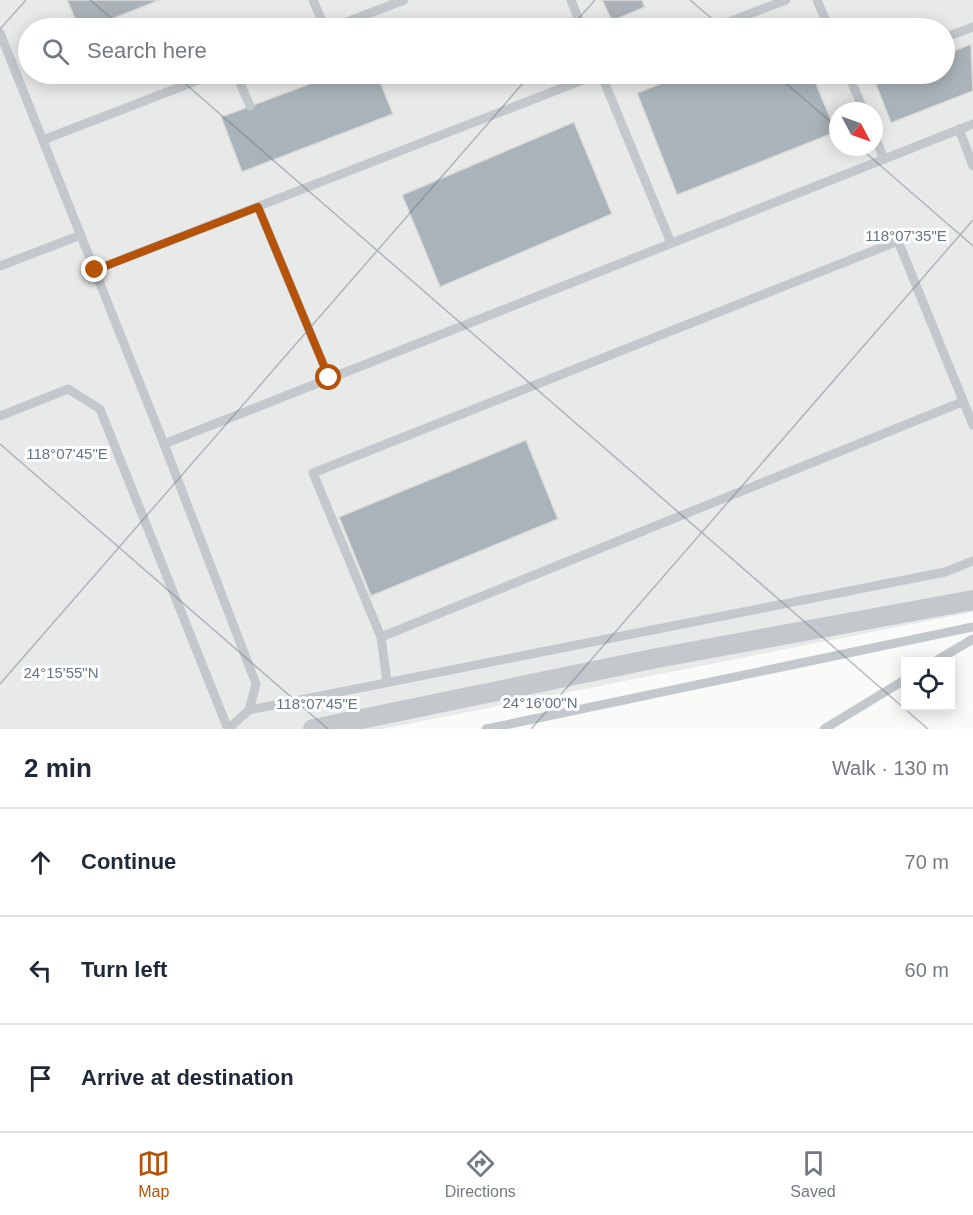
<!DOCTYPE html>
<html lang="en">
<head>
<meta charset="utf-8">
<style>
  :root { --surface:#fff; --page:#f6f6f7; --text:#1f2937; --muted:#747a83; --line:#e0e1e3; --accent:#b45309 }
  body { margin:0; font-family:Helvetica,sans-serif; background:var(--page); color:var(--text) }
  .controls { position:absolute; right:18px; bottom:18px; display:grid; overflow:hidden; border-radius:0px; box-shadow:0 3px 15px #0003 }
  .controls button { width:54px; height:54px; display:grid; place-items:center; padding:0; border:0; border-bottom:2px solid var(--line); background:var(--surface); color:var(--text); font:30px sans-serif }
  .compass { position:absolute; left:829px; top:102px; width:54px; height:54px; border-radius:50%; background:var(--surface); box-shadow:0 3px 15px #0003; rotate:131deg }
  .stop { position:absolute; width:18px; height:18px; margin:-14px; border:4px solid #b45309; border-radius:50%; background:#fff }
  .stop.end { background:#b45309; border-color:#fff; box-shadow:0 2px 6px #0008 }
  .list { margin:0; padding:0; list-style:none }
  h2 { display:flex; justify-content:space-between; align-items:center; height:78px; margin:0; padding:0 24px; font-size:26px }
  h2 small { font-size:20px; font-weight:400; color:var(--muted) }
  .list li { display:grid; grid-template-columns:39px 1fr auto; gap:18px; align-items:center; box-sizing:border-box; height:108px; padding:0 24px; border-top:2px solid var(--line) }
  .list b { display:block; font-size:22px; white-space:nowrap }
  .list em { font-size:20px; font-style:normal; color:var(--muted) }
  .icon { flex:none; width:33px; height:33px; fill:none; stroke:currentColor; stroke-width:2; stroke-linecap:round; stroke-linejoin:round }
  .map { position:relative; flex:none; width:973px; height:729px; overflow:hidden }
  .search { position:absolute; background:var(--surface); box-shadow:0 3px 15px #0003; left:18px; right:18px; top:18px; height:66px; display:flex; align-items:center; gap:15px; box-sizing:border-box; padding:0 21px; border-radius:33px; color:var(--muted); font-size:22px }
  .sheet { height:402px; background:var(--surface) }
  nav { display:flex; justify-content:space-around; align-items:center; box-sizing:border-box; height:84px; border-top:2px solid var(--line); background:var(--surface); font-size:16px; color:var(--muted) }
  nav a { display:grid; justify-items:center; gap:3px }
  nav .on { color:var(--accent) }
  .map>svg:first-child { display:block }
  .built { fill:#e8e9e9; fill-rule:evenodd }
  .building { fill:#aab3b9; stroke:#dcdcda; stroke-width:1.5 }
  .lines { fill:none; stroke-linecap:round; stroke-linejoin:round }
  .service { stroke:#c3c8cc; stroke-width:9 }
  .minor { stroke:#c3c8cc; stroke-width:20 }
  .route { stroke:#b45309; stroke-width:8 }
  .ticks { fill:none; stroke:#657683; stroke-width:1.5; stroke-opacity:0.45 }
  .ticks-label { font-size:15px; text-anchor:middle; fill:#657683; stroke:#fff; stroke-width:6; stroke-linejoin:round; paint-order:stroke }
</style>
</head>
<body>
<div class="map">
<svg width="973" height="729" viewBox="0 0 973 729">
  <rect width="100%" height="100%" fill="#fafaf8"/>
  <path class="built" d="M0,0H973V612L382,729H0ZM28,28H944V74H28ZM838,111H874V147H838Z"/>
  <g class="building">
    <polygon points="67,0 160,0 89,28 79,28"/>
    <polygon points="602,0 642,0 645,7 612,21"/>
    <polygon points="971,44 973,91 891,123 875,82 897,74 944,74 944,55"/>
    <polygon points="336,74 377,74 393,114 242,172 221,117"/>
    <polygon points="685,74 812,74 836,132 677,195 637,93"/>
    <polygon points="574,122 612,214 440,287 402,195"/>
    <polygon points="526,440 558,519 371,596 339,517"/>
  </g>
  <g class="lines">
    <g class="service">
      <polyline points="313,0 325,28"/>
      <polyline points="571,0 582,28"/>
      <polyline points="817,0 829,28"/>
      <polyline points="331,28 404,0"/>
      <polyline points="713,28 786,0"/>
      <polyline points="0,33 164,444 256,684 249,710 228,729"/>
      <polyline points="944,38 973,27"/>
      <polyline points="236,74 250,106"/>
      <polyline points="601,74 671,243"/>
      <polyline points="848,74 864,111"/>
      <polyline points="959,129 973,166"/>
      <polyline points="874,134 884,159"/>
      <polyline points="43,140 214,74"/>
      <polyline points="258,207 329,378"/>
      <polyline points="0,266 81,235"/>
      <polyline points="95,270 598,74"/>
      <polyline points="0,416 68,389 100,409 228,729"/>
      <polyline points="164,444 973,124"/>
      <polyline points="381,637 962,402"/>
      <polyline points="934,662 973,639"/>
      <polyline points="387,682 381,637 313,473 898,241 973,425"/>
      <polyline points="249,710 945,572 973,561"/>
      <polyline points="486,729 973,627"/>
      <polyline points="824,729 906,679"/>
    </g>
    <polyline class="minor" points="313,729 657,658 973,600"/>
  </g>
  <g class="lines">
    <polyline class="route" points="95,270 258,207 329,378"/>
  </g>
  <path class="ticks" d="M90,0L123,28M690,0L723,28M570,28L595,0M0,29L26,0M174,74L928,729M775,74L838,128M859,147L973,246M0,444L328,729M0,684L531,74M531,729L973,220"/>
  <g class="ticks-label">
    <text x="906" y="241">118°07'35"E</text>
    <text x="67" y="459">118°07'45"E</text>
    <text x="61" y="678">24°15'55"N</text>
    <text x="540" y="708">24°16'00"N</text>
    <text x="317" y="709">118°07'45"E</text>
  </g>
</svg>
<div class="controls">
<button><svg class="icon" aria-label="locate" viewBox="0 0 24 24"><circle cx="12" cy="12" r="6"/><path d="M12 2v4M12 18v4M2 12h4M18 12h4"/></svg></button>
</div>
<svg class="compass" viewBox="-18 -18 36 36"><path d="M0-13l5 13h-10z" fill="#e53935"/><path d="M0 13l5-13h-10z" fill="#747a83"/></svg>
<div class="stop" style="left:329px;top:378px"></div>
<div class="stop end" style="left:95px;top:270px"></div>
<div class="search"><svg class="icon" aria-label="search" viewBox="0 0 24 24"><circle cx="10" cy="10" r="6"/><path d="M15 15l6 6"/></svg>Search here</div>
</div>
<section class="sheet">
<h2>2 min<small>Walk · 130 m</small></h2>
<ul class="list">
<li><svg class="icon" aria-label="ahead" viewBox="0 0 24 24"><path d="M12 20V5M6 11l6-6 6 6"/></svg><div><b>Continue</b></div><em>70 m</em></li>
<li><svg class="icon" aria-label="left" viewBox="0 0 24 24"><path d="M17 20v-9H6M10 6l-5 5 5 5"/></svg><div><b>Turn left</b></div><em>60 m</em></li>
<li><svg class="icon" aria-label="arrive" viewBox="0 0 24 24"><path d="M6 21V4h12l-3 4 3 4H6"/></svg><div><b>Arrive at destination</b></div></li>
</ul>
</section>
<nav>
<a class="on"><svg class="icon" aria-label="map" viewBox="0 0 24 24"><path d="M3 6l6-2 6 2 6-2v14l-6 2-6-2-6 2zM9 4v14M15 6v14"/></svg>Map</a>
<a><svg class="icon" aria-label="directions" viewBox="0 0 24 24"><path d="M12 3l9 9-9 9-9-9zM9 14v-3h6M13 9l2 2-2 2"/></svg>Directions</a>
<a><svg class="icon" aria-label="saved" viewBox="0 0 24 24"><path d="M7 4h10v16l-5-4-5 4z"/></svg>Saved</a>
</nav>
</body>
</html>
